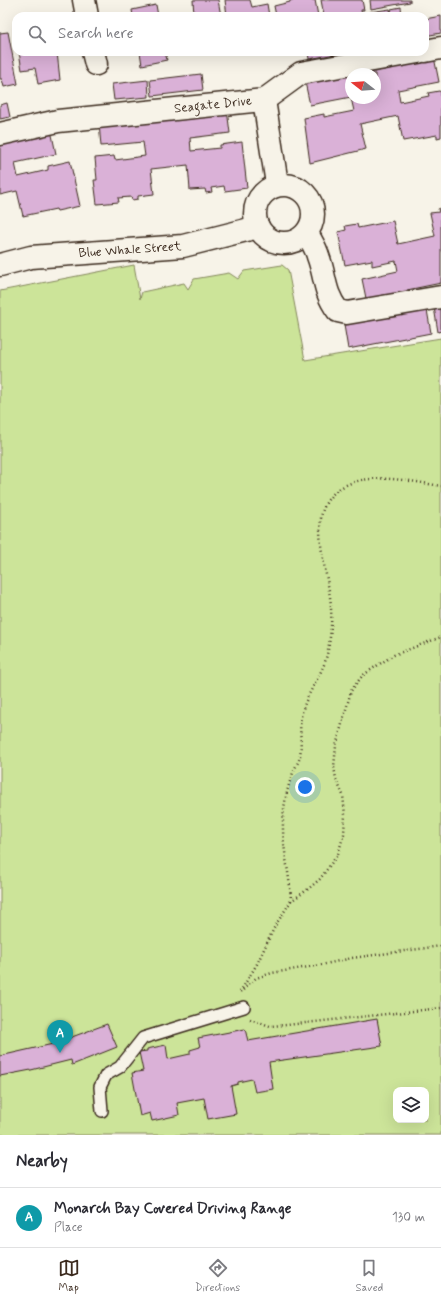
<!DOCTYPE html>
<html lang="en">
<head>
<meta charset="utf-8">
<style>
  :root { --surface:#fff; --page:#f7f7f7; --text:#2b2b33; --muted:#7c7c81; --line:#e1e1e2; --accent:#3b2a1e }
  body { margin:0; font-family:Mynerve,sans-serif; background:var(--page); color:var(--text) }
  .controls { position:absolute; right:12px; bottom:12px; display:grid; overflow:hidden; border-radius:8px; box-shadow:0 4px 16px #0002 }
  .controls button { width:36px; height:36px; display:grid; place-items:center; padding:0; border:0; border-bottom:1px solid var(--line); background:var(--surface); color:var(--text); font:20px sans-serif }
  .compass { position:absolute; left:345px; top:68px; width:36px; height:36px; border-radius:50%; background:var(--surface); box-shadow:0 4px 16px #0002; rotate:287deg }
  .you { position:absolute; left:305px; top:787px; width:14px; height:14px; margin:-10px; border:3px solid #fff; border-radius:50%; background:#1a73e8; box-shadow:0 0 0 6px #1a73e833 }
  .badge { display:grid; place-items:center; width:26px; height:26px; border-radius:50%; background:var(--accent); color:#fff; font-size:13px; font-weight:700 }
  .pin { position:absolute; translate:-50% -33px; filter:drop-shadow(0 1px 2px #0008) }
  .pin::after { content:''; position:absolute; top:21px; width:14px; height:12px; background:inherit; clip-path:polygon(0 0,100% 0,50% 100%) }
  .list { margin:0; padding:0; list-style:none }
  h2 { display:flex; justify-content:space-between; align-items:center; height:52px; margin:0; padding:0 16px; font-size:17px }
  h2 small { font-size:13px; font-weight:400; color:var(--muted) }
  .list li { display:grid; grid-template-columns:26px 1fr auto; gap:12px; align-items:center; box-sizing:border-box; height:60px; padding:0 16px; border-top:1px solid var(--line) }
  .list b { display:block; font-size:15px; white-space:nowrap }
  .list p { margin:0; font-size:13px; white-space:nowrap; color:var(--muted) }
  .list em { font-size:13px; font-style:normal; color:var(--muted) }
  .icon { flex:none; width:22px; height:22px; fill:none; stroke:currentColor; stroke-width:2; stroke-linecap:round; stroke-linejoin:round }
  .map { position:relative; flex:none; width:441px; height:1135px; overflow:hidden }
  .search { position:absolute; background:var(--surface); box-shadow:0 4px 16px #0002; left:12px; right:12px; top:12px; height:44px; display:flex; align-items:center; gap:10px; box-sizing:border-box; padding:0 14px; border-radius:12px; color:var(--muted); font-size:15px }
  .sheet { height:112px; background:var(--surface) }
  nav { display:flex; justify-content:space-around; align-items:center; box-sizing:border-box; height:56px; border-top:1px solid var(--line); background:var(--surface); font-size:11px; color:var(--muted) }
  nav a { display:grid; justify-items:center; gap:2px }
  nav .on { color:var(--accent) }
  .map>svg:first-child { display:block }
  .green { fill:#cce499; stroke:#84875c; fill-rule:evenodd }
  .building { fill:#dab1d7; stroke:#3b2a1e }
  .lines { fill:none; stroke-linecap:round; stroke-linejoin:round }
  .service-casing { stroke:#3b2a1e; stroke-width:14 }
  .minor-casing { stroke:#3b2a1e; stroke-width:25 }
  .path { stroke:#3b2a1e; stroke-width:2.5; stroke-dasharray:1 3; stroke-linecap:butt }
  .service { stroke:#f7f3e8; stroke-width:11 }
  .minor { stroke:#f7f3e8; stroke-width:22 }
  .labels { text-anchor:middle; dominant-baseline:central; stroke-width:3; stroke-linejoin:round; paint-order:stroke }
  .street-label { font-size:13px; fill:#3b2a1e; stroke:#f7f3e8 }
</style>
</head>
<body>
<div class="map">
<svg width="441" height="1135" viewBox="0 0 441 1135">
  <rect width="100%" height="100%" fill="#f7f3e8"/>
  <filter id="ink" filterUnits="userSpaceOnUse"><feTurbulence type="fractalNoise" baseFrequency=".025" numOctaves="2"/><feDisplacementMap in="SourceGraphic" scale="8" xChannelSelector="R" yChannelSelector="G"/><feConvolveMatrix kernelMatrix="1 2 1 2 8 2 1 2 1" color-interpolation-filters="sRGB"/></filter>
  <g filter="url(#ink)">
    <path class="green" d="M134,265L140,299L142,292L184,283L188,289L194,279L229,273L238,279L244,271L282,265L288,270L305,360L441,338V1135H0V291ZM396,1090H426V1120H396Z"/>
    <g class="building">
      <polygon points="193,0 218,0 221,16 194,16"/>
      <polygon points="225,0 250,0 252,7 267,4 269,16 227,16"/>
      <polygon points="290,0 315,0 318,16 276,16 274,6 290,2"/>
      <polygon points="321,0 362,0 364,10 361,10 362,16 324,16"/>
      <polygon points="370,0 410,0 410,2 371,9"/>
      <polygon points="156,5 158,16 133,16 132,10"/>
      <polygon points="401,7 402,16 392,16 391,9"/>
      <polygon points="390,9 391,16 370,16 370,12"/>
      <polygon points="441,16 441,33 425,36 425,19"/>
      <polygon points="8,32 18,84 4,87 2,79 0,79 0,33"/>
      <polygon points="19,52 57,52 60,80 38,84 35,68 22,70"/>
      <polygon points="140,52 165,52 167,60 142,65"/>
      <polygon points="308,52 346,52 309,59"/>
      <polygon points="434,57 439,82 398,90 400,102 429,96 428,93 439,91 441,92 441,137 437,138 437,135 403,141 398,116 360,124 366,149 310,163 304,118 324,114 324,117 354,111 351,98 375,98 375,74 363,74 388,69 387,66"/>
      <polygon points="201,74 203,90 152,96 150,80"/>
      <polygon points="351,74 351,97 310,105 305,82"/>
      <polygon points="148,80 149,97 114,100 112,84"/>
      <polygon points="7,103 10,117 0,119 0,105"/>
      <polygon points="227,110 230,133 190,138 191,151 220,148 220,145 242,142 247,188 225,191 224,186 211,188 212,192 206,193 205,189 190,190 188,165 151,169 154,194 138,196 138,199 132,200 131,197 118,198 119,202 97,204 94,180 97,180 95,158 114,156 115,160 145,156 143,142 101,146 99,123"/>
      <polygon points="51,130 56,154 15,163 18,177 48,170 48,166 70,161 80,206 57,211 56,209 23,216 17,191 0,195 0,145"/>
      <polygon points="441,208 441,283 407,290 408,295 367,303 362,279 398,271 396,261 372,266 372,260 345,265 338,232 346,230 345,226 357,224 358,228 393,221 398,244 435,236 430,213 439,212 438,209"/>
      <polygon points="441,306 441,331 438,332 434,307"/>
      <polygon points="427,310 431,333 348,349 344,325"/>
      <polygon points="377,1019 382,1046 269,1062 273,1089 255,1092 252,1079 238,1082 238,1084 231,1086 236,1114 208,1119 204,1098 177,1103 179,1115 152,1121 150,1113 140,1116 132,1073 143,1071 139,1052 147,1051 147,1049 166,1045 168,1059 190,1054 190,1050 200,1047 198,1038 245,1029 248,1041"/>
      <polygon points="107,1024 117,1047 72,1065 71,1060 31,1070 0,1076 0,1056 53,1044"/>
    </g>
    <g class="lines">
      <g class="service-casing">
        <polyline id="service" points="102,1111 100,1087 106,1075 120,1067 143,1038 244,1007"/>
      </g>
      <g class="minor-casing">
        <g id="minor">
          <polyline points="84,0 87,16"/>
          <polyline points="425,51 441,48"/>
          <polyline points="93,52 96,64"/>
          <polyline points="264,100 277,184"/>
          <polyline points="0,134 58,121 264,100 301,73 418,52"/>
          <circle cx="284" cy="214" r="29"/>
          <path d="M307,233C311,241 316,248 318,256C326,277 323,291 338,311L347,313L441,297"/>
          <polyline points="0,265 31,257 183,246 258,227"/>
        </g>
      </g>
      <g class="path">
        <path d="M291,901C290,874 282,847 283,820C284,804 287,788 293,773C295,767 299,762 300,756C302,743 299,730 301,717C305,696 318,681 325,662C330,645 332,625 331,608C330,576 307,522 331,496C356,468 409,481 441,486"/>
        <polyline points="243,990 256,978 272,973 321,965 352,958 441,946"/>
        <polyline points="240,992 257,964 275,926 291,901 307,890 320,879 338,854 344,834 345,815 343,795 336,779 334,767 336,746 351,691 362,676 378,665 394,655 441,637"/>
        <polyline points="250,1019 270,1026 287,1025 441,1008"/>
      </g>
      <use href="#service" class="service"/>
      <use href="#minor" class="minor"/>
    </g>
  </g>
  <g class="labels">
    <g class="street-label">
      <text transform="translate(213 105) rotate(-6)">Seagate Drive</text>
      <text transform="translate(130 250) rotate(-4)">Blue Whale Street</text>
    </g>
  </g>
</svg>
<div class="controls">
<button><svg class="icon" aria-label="layers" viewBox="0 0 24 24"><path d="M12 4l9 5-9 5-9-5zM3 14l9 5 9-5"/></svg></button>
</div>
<svg class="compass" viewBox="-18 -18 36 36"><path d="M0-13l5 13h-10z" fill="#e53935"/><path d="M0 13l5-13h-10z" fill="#7c7c81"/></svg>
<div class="you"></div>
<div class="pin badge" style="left:60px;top:1053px;background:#0f9aa8">A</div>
<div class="search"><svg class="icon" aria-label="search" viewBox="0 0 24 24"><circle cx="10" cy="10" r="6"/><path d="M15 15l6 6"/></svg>Search here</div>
</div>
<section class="sheet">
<h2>Nearby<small></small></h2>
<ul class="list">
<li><span class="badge" style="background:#0f9aa8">A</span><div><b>Monarch Bay Covered Driving Range</b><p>Place</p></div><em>130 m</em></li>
</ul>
</section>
<nav>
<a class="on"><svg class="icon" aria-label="map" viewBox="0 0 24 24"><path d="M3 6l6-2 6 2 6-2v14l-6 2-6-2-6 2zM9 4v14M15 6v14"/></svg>Map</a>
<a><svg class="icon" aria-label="directions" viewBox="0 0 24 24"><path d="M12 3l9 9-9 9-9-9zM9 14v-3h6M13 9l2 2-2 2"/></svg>Directions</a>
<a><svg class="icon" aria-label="saved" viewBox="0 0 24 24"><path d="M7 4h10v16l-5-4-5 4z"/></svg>Saved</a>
</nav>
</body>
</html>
